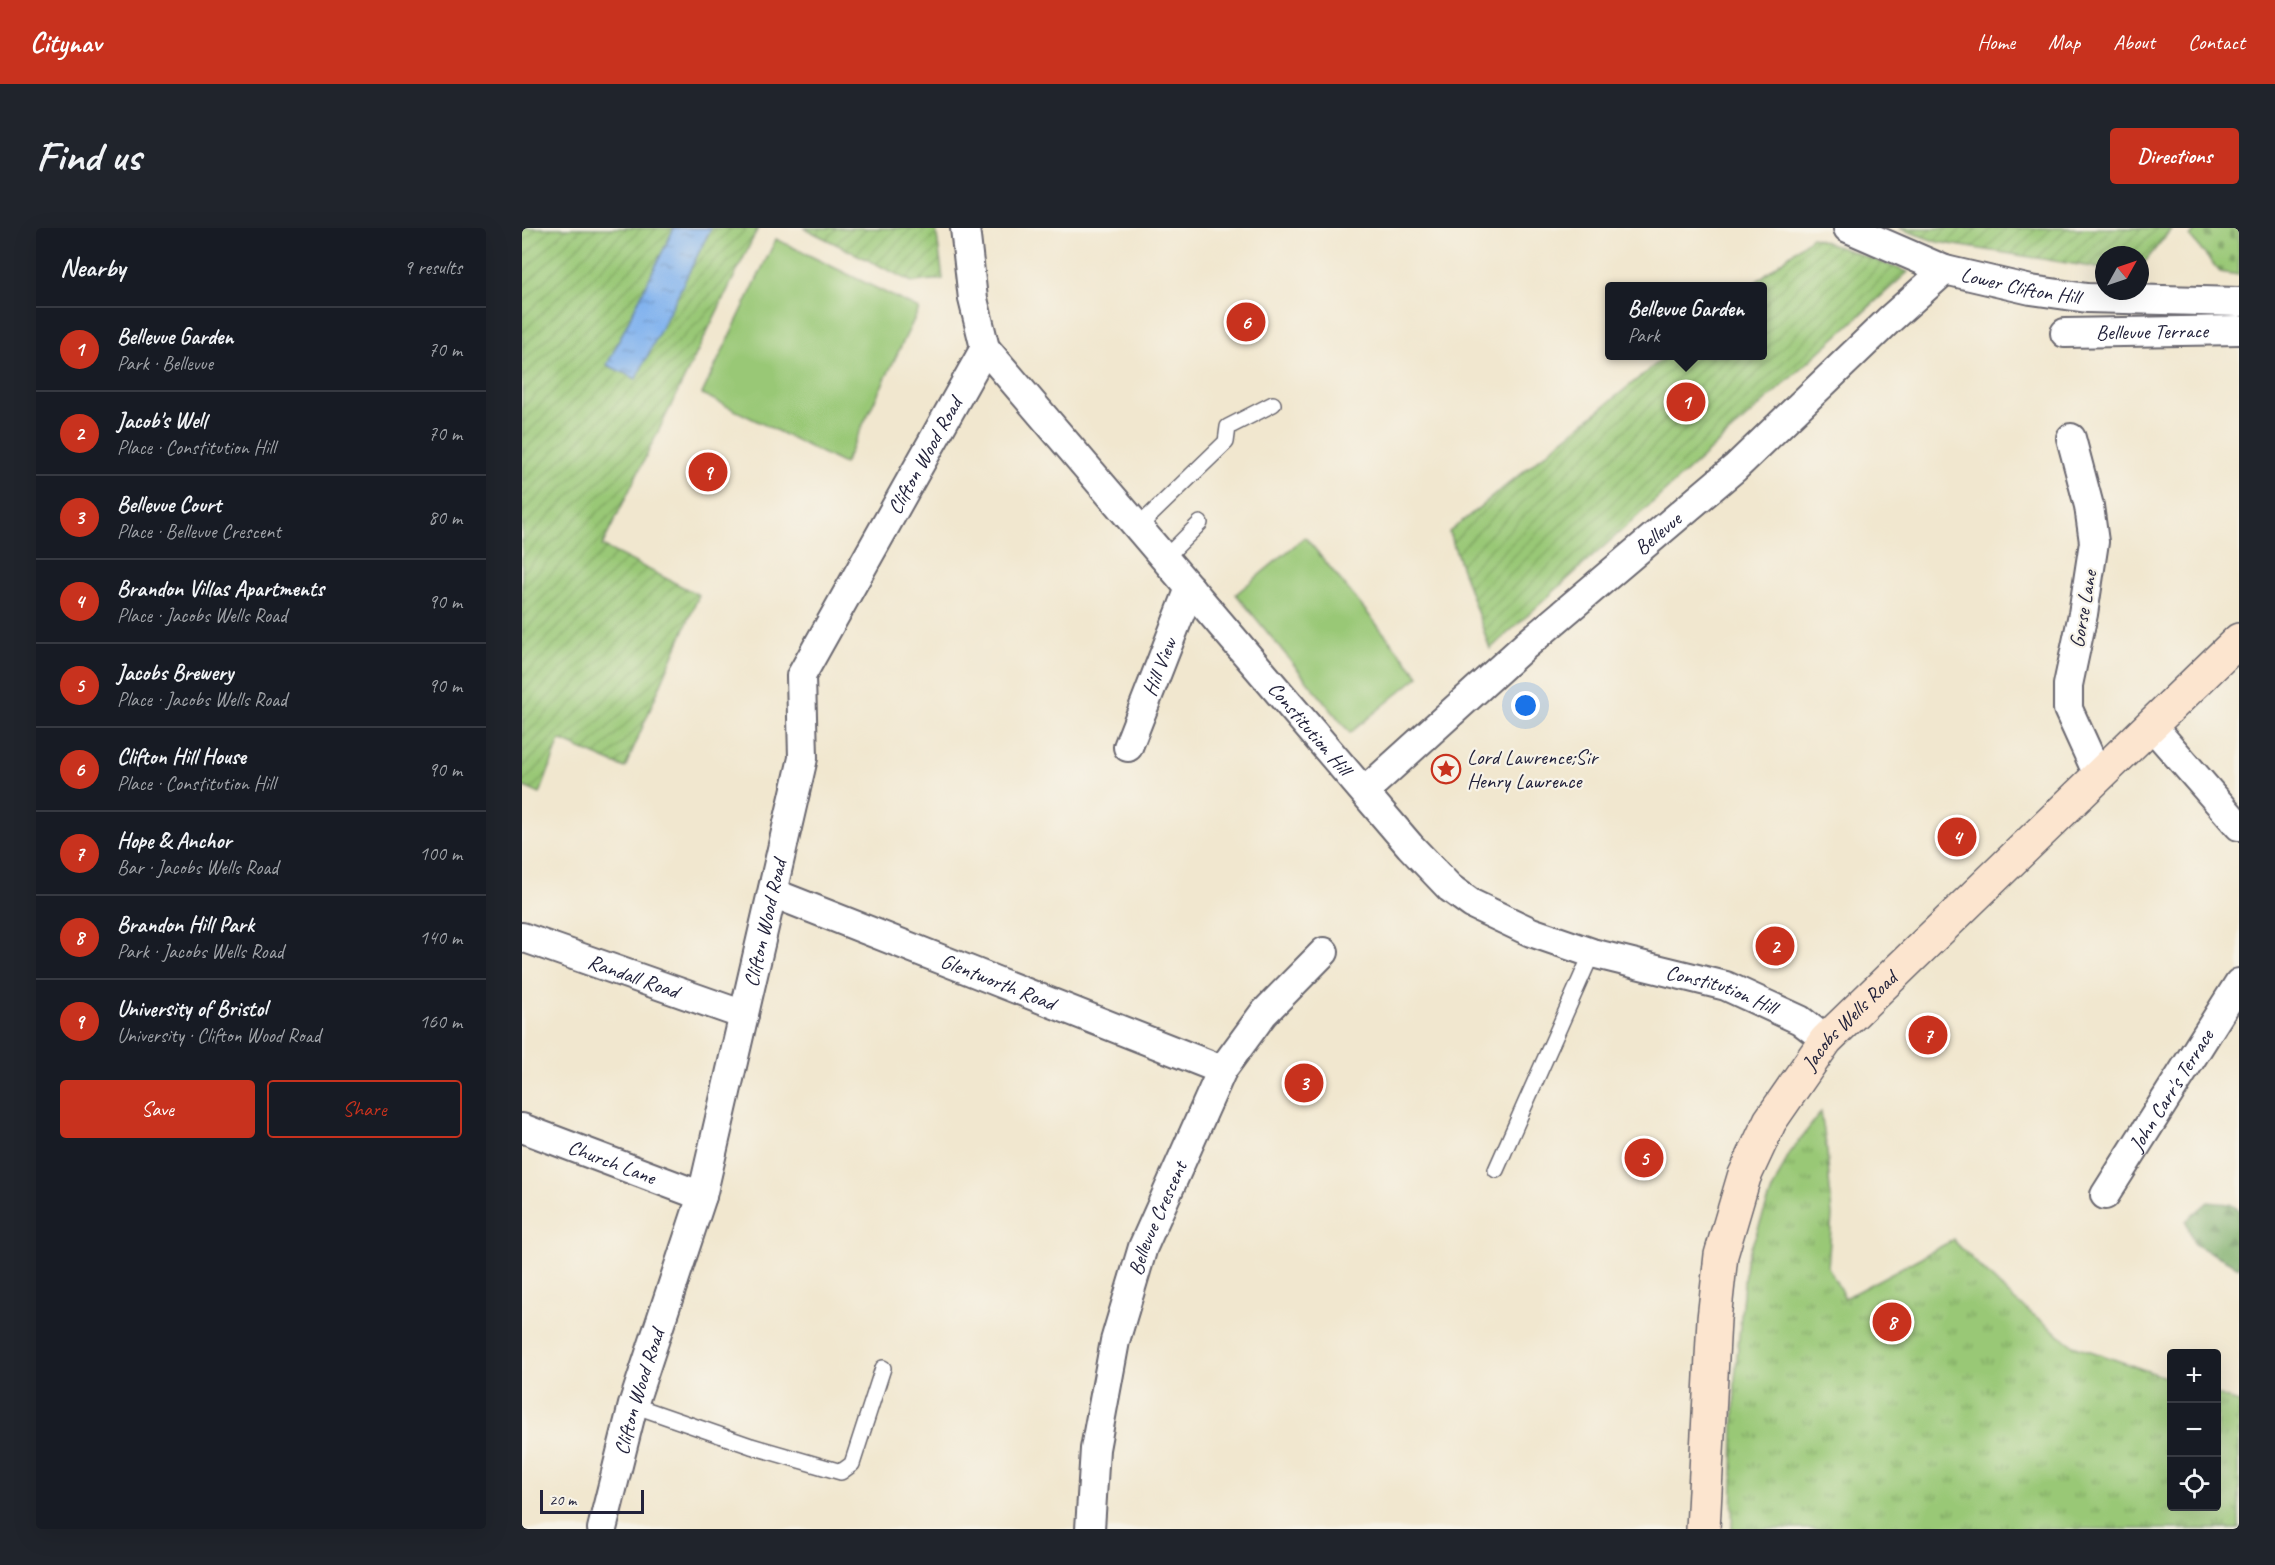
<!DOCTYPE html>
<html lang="en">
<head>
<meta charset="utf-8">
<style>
  :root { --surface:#171b24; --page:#20242c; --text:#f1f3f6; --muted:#9ea1a6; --line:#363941; --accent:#c8321e }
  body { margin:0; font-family:Caveat,sans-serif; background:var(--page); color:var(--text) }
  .controls { position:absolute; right:18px; bottom:18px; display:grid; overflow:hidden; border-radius:6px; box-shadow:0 6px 24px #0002 }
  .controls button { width:54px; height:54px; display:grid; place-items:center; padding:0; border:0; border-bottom:2px solid var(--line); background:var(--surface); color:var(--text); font:30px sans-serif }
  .compass { position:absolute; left:1573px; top:18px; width:54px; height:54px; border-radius:50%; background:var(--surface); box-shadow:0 6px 24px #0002; rotate:50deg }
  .scale { position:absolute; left:18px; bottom:15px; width:104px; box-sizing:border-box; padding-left:6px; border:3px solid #22223b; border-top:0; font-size:16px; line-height:21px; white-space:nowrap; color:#22223b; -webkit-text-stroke:4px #f7f3e8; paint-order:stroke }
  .you { position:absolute; left:1004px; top:478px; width:21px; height:21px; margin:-15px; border:4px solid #fff; border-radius:50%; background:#1a73e8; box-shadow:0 0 0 9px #1a73e833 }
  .badge { display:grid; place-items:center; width:39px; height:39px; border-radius:50%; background:var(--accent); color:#fff; font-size:20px; font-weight:700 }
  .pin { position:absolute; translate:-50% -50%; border:3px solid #fff; box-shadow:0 2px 6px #0006 }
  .popup { position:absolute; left:1083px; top:54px; width:162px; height:78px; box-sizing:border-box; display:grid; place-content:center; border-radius:6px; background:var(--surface); filter:drop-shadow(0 2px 4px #0005); font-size:20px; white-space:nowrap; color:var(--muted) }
  .popup b { font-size:22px; color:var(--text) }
  .popup::after { content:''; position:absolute; left:50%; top:100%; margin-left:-12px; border:12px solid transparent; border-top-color:var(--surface) }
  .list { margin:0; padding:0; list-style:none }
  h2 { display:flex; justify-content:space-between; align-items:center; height:78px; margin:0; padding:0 24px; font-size:26px }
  h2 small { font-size:20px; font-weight:400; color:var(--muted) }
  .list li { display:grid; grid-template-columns:39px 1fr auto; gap:18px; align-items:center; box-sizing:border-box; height:84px; padding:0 24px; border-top:2px solid var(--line) }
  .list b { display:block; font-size:22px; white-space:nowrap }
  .list p { margin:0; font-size:20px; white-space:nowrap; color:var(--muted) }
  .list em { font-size:20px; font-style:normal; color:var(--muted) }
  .actions { display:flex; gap:12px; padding:18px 24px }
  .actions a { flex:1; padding:14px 0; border:2px solid var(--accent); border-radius:6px; text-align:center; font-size:21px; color:var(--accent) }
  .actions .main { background:var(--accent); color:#fff }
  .icon { flex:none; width:33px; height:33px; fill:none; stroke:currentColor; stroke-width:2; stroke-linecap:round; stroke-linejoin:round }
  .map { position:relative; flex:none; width:1717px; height:1301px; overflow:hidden; border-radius:6px }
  header { display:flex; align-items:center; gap:36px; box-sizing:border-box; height:84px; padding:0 30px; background:var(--accent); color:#fff }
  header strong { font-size:28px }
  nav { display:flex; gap:33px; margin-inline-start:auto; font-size:21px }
  .intro { display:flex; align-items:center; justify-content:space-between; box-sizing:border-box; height:144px; padding:0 36px }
  h1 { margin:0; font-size:42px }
  .button { padding:15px 27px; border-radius:6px; background:var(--accent); color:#fff; font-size:21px; font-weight:700 }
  main { display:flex; gap:36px; padding:0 36px }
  aside { flex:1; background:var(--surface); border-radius:6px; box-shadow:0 6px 24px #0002 }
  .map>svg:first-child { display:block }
  .grass { fill:#99c876; stroke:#5e7558; stroke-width:1.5 }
  .forest { fill:url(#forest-firs); stroke:#4e6751; stroke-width:1.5 }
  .cemetery { fill:url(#cemetery-stones); stroke:#5e7558; stroke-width:1.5 }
  .park { fill:url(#park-tufts); stroke:#5e7558; stroke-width:1.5 }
  .garden { fill:url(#garden-furrows); stroke:#5e7558; stroke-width:1.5 }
  .water { fill:url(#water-ripples); stroke:#526a94; stroke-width:1.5 }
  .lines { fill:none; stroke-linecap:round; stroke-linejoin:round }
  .service-casing { stroke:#6a676f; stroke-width:18 }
  .minor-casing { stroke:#6a676f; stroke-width:32 }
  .secondary-casing { stroke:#6a676f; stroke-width:36 }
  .service { stroke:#fff; stroke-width:15 }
  .minor { stroke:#fff; stroke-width:28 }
  .secondary { stroke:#fce5cf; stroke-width:33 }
  .labels { text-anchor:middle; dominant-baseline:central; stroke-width:4.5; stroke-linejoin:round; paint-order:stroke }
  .street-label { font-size:21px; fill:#22223b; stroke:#f7f3e8 }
  .poi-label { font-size:21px; fill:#22223b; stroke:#f7f3e8; text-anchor:start }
</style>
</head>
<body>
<header>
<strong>Citynav</strong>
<nav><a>Home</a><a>Map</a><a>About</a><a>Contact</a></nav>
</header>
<div class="intro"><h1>Find us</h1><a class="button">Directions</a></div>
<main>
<aside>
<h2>Nearby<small>9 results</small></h2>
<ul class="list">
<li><span class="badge">1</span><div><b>Bellevue Garden</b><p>Park · Bellevue</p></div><em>70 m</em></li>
<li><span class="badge">2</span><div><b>Jacob's Well</b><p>Place · Constitution Hill</p></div><em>70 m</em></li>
<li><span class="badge">3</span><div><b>Bellevue Court</b><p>Place · Bellevue Crescent</p></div><em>80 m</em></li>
<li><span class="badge">4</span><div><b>Brandon Villas Apartments</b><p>Place · Jacobs Wells Road</p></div><em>90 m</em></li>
<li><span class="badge">5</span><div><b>Jacobs Brewery</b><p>Place · Jacobs Wells Road</p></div><em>90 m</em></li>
<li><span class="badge">6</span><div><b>Clifton Hill House</b><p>Place · Constitution Hill</p></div><em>90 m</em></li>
<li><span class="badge">7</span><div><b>Hope &amp; Anchor</b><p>Bar · Jacobs Wells Road</p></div><em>100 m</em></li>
<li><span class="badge">8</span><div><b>Brandon Hill Park</b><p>Park · Jacobs Wells Road</p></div><em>140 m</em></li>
<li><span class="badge">9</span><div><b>University of Bristol</b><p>University · Clifton Wood Road</p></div><em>160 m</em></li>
</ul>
<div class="actions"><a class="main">Save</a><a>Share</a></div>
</aside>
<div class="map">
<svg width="1717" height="1301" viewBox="0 0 1717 1301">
  <defs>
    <pattern id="forest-firs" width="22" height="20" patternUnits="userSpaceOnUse" patternTransform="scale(1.5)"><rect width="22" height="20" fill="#7aac67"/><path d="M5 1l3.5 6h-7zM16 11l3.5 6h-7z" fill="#648c56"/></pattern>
    <pattern id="cemetery-stones" width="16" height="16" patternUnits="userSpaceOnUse" patternTransform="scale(1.5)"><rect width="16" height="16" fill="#99c876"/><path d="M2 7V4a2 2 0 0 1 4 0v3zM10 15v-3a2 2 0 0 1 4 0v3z" fill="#7ca262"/></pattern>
    <pattern id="park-tufts" width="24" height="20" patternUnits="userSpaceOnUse" patternTransform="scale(1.5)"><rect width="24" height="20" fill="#99c876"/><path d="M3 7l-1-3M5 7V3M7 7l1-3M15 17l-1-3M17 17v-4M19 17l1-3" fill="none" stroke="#7ca262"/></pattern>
    <pattern id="garden-furrows" width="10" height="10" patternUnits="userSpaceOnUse" patternTransform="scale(1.5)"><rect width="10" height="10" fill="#99c876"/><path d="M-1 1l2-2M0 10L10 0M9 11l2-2" fill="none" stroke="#7ca262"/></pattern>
    <pattern id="water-ripples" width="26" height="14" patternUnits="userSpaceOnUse" patternTransform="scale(1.5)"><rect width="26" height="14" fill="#82b3ee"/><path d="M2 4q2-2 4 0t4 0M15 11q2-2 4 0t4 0" fill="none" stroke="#6a91c2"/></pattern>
  </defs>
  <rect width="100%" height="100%" fill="#f7f3e8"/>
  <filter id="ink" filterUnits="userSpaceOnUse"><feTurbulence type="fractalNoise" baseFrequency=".0167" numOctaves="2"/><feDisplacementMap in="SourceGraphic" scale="12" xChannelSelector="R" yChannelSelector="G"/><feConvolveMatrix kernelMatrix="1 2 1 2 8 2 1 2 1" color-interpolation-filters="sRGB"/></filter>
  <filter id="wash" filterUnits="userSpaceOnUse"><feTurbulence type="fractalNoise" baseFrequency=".008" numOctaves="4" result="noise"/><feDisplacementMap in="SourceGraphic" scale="24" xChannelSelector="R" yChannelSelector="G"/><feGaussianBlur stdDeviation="1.35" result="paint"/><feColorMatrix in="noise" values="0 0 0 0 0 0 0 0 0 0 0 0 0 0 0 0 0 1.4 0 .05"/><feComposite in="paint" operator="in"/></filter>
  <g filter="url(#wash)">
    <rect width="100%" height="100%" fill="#f1e7cf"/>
    <g class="grass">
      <polygon points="254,11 397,81 322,236 180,166"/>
      <polygon points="783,309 897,448 828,505 714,366"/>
    </g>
    <polygon class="forest" points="1686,974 1708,976 1717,982 1717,1039 1672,1016 1664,993"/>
    <polygon class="cemetery" points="1675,0 1717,0 1717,47 1698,44 1668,9"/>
    <polygon class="park" points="1299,884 1305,923 1310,988 1306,1039 1323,1070 1431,1012 1492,1072 1551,1117 1649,1151 1650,1278 1694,1278 1695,1167 1717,1175 1717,1301 1210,1301 1213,1151 1224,1033 1250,963 1267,926"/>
    <g class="garden">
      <polygon points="0,0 236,0 80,318 177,367 103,540 38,512 18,566 0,558"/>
      <polygon points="282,0 414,0 421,51 390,54"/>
      <polygon points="1377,0 1650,0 1618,40 1618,27 1582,27 1582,41 1415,14"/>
      <polygon points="1290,9 1386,44 968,421 927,304 1144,128 1240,128 1240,58 1229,58"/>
    </g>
    <polygon class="water" points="152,0 189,0 114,151 85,137"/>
  </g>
  <g filter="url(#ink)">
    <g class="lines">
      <g class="service-casing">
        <g id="service">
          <polyline points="616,299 704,214 706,199 751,176"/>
          <polyline points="644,329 678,295"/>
          <polyline points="974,942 1070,725"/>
          <polyline points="111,1177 229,1218 319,1244 330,1236 361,1140"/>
        </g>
      </g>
      <g class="minor-casing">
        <g id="minor">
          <path id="s1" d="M443,0L451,71L463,120L888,618L928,660L950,676L1009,704L1070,725L1204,758L1278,792L1304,812"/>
          <path id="s2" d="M1326,0L1423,42L1509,62L1565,70L1717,74"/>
          <path id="s3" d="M1543,105L1717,102"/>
          <polyline points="1549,210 1567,278 1572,314 1561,386 1546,457 1546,481 1577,549"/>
          <polyline points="1629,497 1717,598"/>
          <path id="s4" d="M606,519L668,360"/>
          <path id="s5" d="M843,563L1004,417L1213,240L1366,93L1423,42"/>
          <path id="s6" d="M251,665L700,842"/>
          <path id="s7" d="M0,709L222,787"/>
          <path id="s8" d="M0,900L180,968"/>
          <path id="s9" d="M1583,967L1717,755"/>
          <path id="s10" d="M80,1301L111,1177L180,968L281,530L279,448L463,120"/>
          <path id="s11" d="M568,1301L573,1221L593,1113L621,1019L700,842L741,786L802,724"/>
        </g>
      </g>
      <g class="secondary-casing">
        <g id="secondary">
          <path id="s12" d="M1181,1301L1192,1091L1199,1027L1222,949L1248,893L1304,812L1717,412"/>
        </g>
      </g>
      <use href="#service" class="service"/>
      <use href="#minor" class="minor"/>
      <use href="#secondary" class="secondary"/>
    </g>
  </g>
  <defs>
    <g id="sight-ring" transform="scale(1.5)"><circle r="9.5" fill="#f7f3e8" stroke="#c8321e" stroke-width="1.5"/><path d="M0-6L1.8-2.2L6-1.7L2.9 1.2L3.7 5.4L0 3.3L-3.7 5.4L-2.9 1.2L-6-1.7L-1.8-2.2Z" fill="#c8321e"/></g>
  </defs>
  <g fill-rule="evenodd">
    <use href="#sight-ring" x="924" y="541"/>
  </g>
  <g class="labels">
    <g class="street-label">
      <text stroke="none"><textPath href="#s2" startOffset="183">Lower Clifton Hill</textPath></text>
      <text stroke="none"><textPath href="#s3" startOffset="87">Bellevue Terrace</textPath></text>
      <text stroke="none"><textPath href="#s10" startOffset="1132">Clifton Wood Road</textPath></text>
      <text stroke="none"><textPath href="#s5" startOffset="390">Bellevue</textPath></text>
      <text transform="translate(1561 381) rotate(-80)">Gorse Lane</text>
      <text stroke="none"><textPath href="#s4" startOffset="86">Hill View</textPath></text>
      <text stroke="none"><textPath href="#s1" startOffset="622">Constitution Hill</textPath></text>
      <text stroke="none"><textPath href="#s10" startOffset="628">Clifton Wood Road</textPath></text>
      <text stroke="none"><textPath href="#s7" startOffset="118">Randall Road</textPath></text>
      <text stroke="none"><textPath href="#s6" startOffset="242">Glentworth Road</textPath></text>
      <text stroke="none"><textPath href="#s1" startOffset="1126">Constitution Hill</textPath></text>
      <text stroke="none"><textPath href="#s12" startOffset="546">Jacobs Wells Road</textPath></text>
      <text stroke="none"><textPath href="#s9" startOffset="124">John Carr's Terrace</textPath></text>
      <text stroke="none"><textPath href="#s8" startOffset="96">Church Lane</textPath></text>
      <text stroke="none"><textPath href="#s11" startOffset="320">Bellevue Crescent</textPath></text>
      <text stroke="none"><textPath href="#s10" startOffset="142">Clifton Wood Road</textPath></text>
    </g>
    <g class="poi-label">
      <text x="945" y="529">Lord Lawrence;Sir<tspan x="945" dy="24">Henry Lawrence</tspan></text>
    </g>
  </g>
</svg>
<div class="controls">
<button>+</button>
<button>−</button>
<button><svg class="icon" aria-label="locate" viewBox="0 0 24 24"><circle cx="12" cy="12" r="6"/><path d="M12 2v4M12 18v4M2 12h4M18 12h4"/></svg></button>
</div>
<svg class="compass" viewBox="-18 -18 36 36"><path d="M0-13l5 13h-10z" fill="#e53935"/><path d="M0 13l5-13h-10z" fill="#9ea1a6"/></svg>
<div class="scale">20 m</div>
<div class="you"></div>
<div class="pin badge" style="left:1164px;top:174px">1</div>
<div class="popup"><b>Bellevue Garden</b>Park</div>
<div class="pin badge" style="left:1253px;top:718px">2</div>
<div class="pin badge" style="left:782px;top:855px">3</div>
<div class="pin badge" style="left:1435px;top:609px">4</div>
<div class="pin badge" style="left:1122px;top:930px">5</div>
<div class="pin badge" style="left:724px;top:94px">6</div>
<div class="pin badge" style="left:1406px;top:807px">7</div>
<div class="pin badge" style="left:1370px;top:1094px">8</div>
<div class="pin badge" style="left:186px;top:244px">9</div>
</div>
</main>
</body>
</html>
